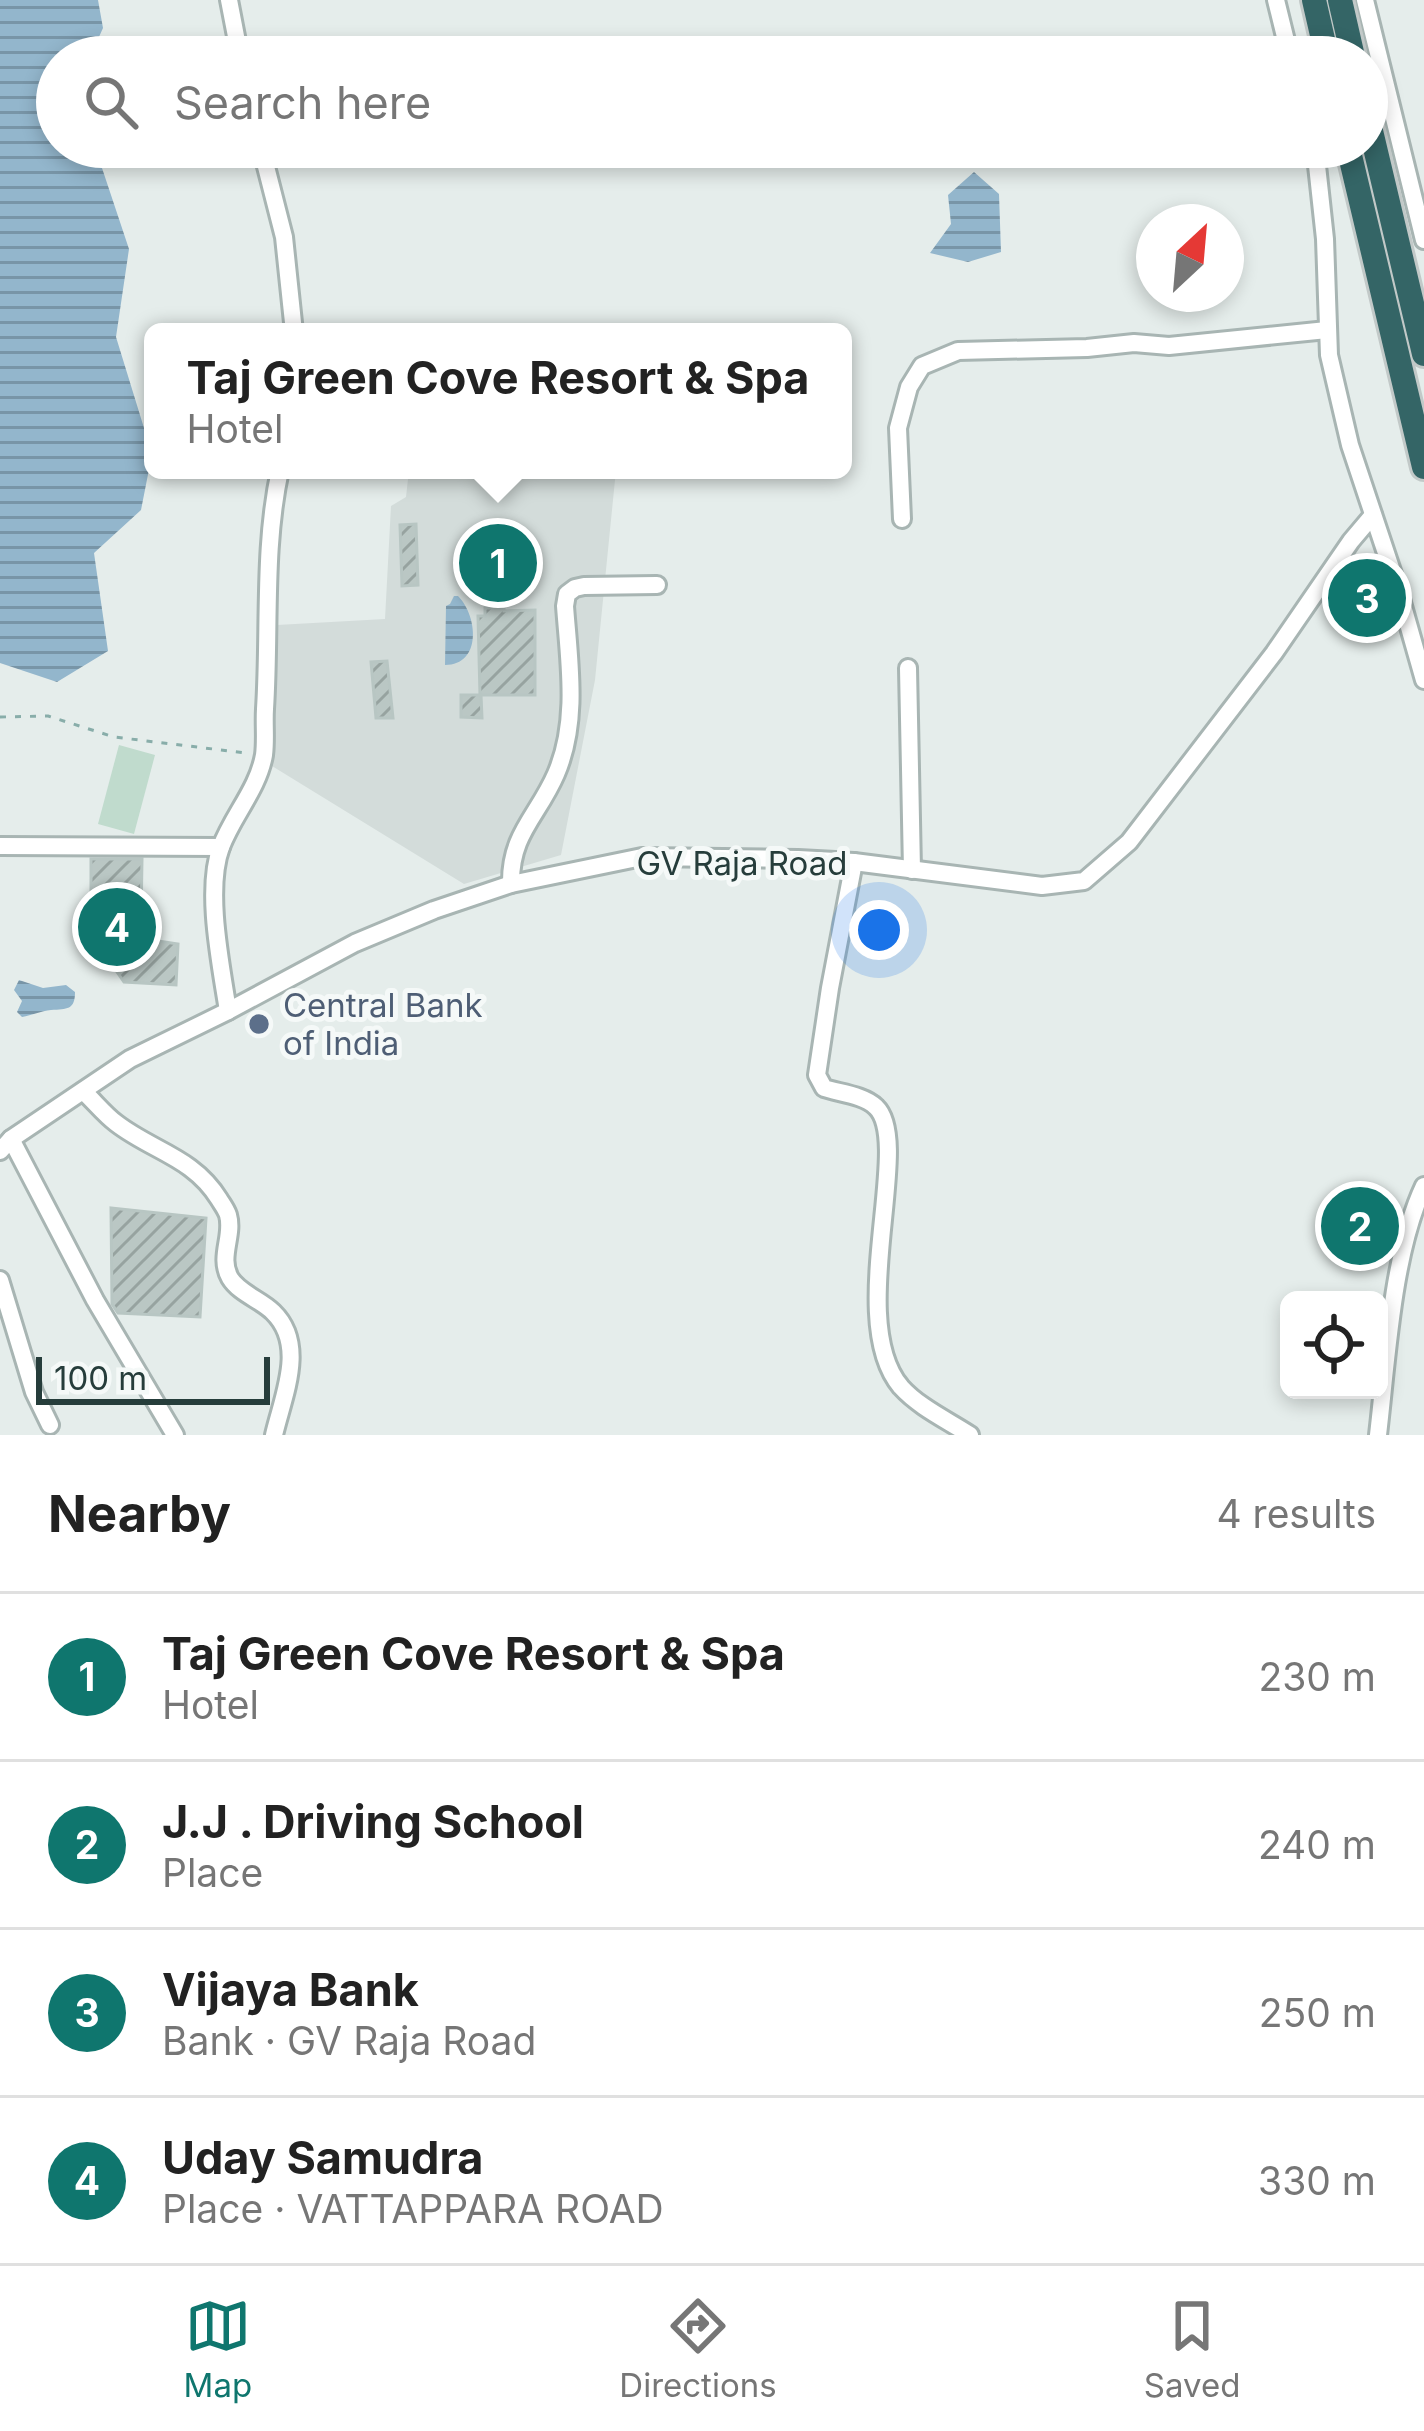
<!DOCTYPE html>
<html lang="en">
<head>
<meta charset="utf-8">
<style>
  :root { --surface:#fff; --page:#f2f2f2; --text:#222; --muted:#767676; --line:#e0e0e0; --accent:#0f766e }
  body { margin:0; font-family:Inter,sans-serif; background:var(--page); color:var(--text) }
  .controls { position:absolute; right:36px; bottom:36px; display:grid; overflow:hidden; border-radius:18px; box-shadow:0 6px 18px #0003 }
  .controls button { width:108px; height:108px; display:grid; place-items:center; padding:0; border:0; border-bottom:3px solid var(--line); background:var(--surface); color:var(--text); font:60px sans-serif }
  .compass { position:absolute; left:1136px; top:204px; width:108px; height:108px; border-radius:50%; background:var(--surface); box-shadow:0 6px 18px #0003; rotate:26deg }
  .scale { position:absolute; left:36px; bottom:30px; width:234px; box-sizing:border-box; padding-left:12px; border:6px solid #263d3b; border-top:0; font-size:33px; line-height:42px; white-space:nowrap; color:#263d3b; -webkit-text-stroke:9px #f5f9f8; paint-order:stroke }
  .you { position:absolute; left:879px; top:930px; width:42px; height:42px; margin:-30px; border:9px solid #fff; border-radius:50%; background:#1a73e8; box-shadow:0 0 0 18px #1a73e833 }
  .badge { display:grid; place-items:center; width:78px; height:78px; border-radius:50%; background:var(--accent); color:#fff; font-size:39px; font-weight:700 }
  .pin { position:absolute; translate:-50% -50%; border:6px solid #fff; box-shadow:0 3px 12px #0006 }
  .popup { position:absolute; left:144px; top:323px; width:708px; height:156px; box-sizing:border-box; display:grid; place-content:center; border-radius:18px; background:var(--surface); filter:drop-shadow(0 3px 9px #0005); font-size:39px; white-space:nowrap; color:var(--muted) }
  .popup b { font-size:45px; color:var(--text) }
  .popup::after { content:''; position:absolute; left:50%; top:100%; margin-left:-24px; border:24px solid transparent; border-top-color:var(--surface) }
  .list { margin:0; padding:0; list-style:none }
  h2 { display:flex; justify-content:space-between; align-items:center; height:156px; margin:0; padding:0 48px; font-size:51px }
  h2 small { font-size:39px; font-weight:400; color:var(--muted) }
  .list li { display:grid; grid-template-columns:78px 1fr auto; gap:36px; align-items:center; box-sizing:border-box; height:168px; padding:0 48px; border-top:3px solid var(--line) }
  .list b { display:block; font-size:45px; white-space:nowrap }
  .list p { margin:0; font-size:39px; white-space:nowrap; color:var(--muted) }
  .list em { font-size:39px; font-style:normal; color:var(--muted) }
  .icon { flex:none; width:66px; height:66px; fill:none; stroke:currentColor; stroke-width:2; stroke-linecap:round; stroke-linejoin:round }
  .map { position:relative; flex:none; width:1424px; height:1435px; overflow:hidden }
  .search { position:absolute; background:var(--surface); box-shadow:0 6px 18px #0003; left:36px; right:36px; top:36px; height:132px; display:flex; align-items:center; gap:30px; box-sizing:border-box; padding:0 42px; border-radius:66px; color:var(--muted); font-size:45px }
  .sheet { height:828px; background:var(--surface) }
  nav { display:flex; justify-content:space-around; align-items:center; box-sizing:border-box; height:168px; border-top:3px solid var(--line); background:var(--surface); font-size:33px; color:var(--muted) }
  nav a { display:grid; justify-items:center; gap:6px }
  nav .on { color:var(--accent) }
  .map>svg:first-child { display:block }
  .built { fill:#d3dcda }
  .pitch { fill:#c0dbcd }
  .water { fill:url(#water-rules) }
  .building { fill:url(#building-hatch); stroke:#b8c6c3; stroke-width:3 }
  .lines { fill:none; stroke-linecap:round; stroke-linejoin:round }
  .minor-casing { stroke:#a8b5b3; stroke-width:22 }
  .highway-casing { stroke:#c2c9c8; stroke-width:30 }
  .path { stroke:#88ada9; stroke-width:3; stroke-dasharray:6 9; stroke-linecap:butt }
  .minor { stroke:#fff; stroke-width:16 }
  .highway { stroke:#346566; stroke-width:24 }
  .service-dot { fill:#5c6f8a; stroke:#f5f9f8; stroke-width:4.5 }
  .labels { text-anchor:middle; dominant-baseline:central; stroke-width:10; stroke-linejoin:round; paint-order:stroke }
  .street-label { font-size:33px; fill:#263d3b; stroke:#f5f9f8 }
  .service-label { font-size:33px; fill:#4e5e75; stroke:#f5f9f8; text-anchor:start }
</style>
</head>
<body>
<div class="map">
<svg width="1424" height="1435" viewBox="0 0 1424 1435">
  <defs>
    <pattern id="water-rules" width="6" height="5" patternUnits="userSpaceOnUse" patternTransform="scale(3)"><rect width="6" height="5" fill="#93b6cc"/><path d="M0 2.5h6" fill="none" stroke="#7895a7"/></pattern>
    <pattern id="building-hatch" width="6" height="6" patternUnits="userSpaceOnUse" patternTransform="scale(3)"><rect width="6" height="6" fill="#bac7c4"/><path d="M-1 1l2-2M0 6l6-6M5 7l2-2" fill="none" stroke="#97a3a0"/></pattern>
  </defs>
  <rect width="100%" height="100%" fill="#e5edeb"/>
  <polygon class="built" points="409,470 616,470 595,680 561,855 464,884 272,766 277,625 385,619 391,506 406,497"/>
  <polygon class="pitch" points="119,745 155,755 134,834 98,824"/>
  <g class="water">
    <polygon points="0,0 98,0 103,28 90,57 57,57 57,147 95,147 129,249 116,337 152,454 141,510 94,553 108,651 57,682 0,663"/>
    <polygon points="974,172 999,194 1001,252 968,262 930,253 951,224 948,195"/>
    <path d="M454,596H458C478,616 482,665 445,665L446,606L450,604Z"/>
    <path d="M19,980L43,988L66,985L75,992C75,1010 67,1009 51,1010C41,1011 32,1015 22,1017L17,1012L22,1001L14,990Z"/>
  </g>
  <g class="building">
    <polygon points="416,524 418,585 402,586 400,525"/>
    <polygon points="485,608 504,608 504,611 535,610 535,695 481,695 482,718 461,717 461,695 480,695 478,616 485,616"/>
    <polygon points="387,661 393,718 376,718 371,662"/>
    <polygon points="91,859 142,859 141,920 145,939 178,944 176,985 124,982 91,934"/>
    <polygon points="1351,1207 1379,1218 1371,1245 1341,1233"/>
    <polygon points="111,1208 206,1218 200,1317 118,1313 112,1304"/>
  </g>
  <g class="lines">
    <g class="minor-casing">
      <g id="minor">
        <polyline points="229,0 240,57"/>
        <polyline points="1276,0 1290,57"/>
        <polyline points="1365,0 1424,240"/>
        <polyline points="261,147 284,237 294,332"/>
        <polyline points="1315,147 1325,239 1329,355 1350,445 1399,592 1424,680"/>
        <polyline points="902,519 898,428 909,387 922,366 958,351 1087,348 1134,343 1169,346 1327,330"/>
        <polyline points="908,668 912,870"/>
        <polyline points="0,846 221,847"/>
        <path d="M854,862L830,988L817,1075L824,1088C839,1093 864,1095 876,1107C914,1143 844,1320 901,1387C919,1407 947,1420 970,1435"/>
        <path d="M511,884C510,834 538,816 556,774C579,721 569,661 565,606L567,594L575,588L584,586L657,585"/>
        <path d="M228,1011C221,965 205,890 221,847C233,815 258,789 264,755C266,740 264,724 265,709C270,629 263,548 280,470"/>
        <path d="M83,1091C94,1101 104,1114 116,1123C152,1151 193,1157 219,1199C222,1204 226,1209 228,1215C234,1236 218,1257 230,1278C239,1293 261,1300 273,1312C307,1345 283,1396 274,1435"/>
        <polyline points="11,1139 95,1300 175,1435"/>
        <polyline points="0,1151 11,1139 130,1059 228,1011 355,943 434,910 511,884 642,857 798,859 854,862 1042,886 1084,881 1129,842 1274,653 1351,541 1373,515"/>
        <polyline points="0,1280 34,1392 50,1425"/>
        <path d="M1378,1435C1387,1359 1392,1254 1424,1186"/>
      </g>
    </g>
    <g class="highway-casing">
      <g id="highway">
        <polyline points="1314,0 1327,57"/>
        <polyline points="1340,0 1353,57"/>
        <polyline points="1367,114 1424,354"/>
        <polyline points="1348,147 1424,467"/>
      </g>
    </g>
    <polyline class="path" points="0,717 48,716 114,737 246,753"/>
    <use href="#minor" class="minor"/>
    <use href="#highway" class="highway"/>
  </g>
  <circle class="service-dot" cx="259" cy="1024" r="12"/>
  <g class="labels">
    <g class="street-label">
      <text x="742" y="863">GV Raja Road</text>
    </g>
    <g class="service-label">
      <text x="283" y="1005">Central Bank<tspan x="283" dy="38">of India</tspan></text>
    </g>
  </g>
</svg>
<div class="controls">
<button><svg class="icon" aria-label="locate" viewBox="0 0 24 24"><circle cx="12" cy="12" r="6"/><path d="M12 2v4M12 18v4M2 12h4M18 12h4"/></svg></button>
</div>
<svg class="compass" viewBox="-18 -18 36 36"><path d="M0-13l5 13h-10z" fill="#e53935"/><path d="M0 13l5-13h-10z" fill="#767676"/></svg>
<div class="scale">100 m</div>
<div class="you"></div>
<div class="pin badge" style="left:498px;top:563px">1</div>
<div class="popup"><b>Taj Green Cove Resort &amp; Spa</b>Hotel</div>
<div class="pin badge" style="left:1360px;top:1226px">2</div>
<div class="pin badge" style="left:1367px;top:598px">3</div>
<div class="pin badge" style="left:117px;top:927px">4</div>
<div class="search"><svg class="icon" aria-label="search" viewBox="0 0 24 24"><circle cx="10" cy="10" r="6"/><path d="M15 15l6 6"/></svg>Search here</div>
</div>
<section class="sheet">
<h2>Nearby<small>4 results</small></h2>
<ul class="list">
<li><span class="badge">1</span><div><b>Taj Green Cove Resort &amp; Spa</b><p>Hotel</p></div><em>230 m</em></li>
<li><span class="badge">2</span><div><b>J.J . Driving School</b><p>Place</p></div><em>240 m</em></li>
<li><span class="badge">3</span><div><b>Vijaya Bank</b><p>Bank · GV Raja Road</p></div><em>250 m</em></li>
<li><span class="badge">4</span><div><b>Uday Samudra</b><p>Place · VATTAPPARA ROAD</p></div><em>330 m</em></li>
</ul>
</section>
<nav>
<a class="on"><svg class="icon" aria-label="map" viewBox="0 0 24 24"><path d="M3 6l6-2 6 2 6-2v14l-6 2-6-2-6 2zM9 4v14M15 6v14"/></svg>Map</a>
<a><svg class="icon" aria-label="directions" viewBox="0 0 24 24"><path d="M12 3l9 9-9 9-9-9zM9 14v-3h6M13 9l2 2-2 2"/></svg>Directions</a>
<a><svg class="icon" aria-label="saved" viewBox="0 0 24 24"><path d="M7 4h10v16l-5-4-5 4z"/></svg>Saved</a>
</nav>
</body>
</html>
